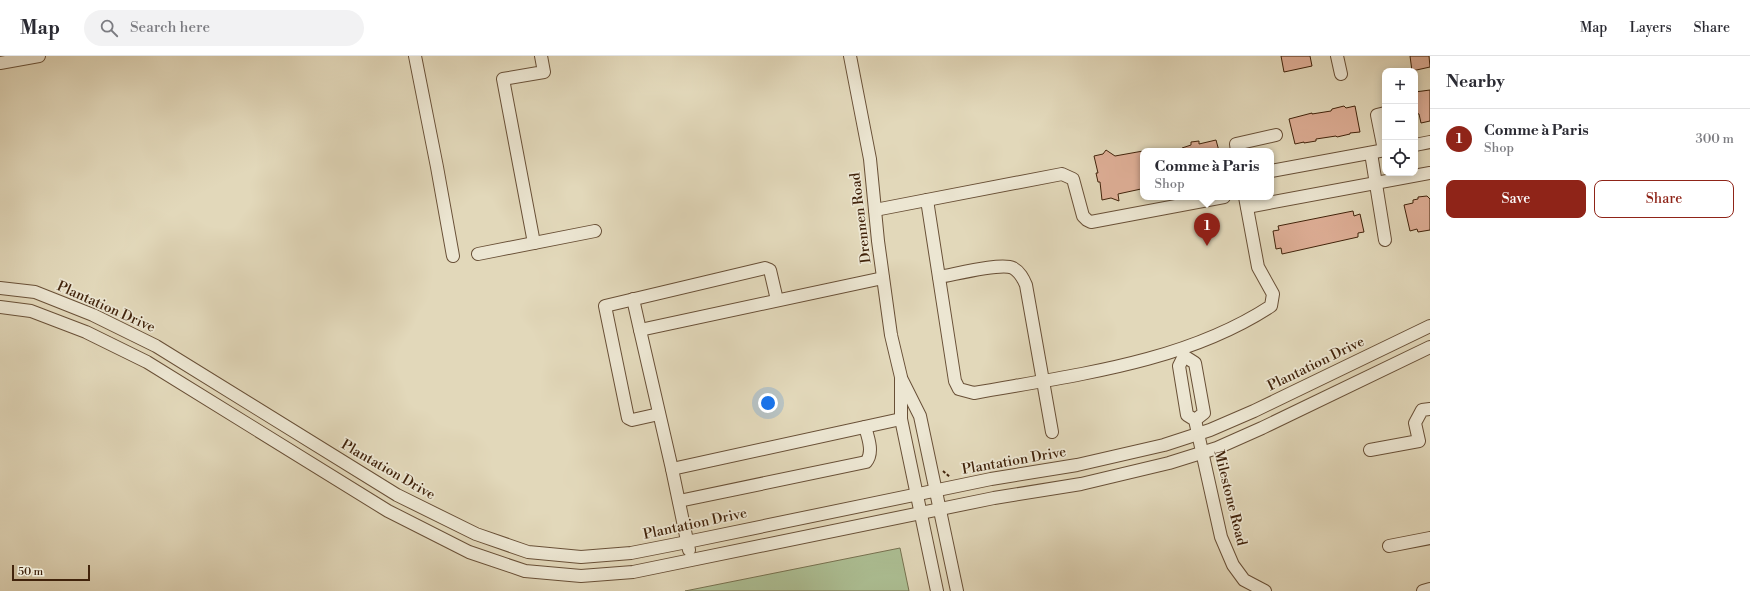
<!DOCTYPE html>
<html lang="en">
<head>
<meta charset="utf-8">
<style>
  :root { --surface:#fff; --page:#f2f2f3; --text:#2b2b33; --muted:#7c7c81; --line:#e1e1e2; --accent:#8f2418 }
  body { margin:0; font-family:"Libre Bodoni",serif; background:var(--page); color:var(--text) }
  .controls { position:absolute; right:12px; top:12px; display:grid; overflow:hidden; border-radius:8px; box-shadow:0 2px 10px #0003 }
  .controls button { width:36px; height:36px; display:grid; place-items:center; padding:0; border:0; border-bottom:1px solid var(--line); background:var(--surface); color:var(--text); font:20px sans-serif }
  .scale { position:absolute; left:12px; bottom:10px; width:78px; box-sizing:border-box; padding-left:4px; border:2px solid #41230b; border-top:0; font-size:11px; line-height:14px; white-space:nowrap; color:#41230b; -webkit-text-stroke:3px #ece6d2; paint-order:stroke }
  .you { position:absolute; left:768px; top:347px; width:14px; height:14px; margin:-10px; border:3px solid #fff; border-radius:50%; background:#1a73e8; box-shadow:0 0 0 6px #1a73e833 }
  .badge { display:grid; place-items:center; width:26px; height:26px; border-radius:50%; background:var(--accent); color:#fff; font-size:13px; font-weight:700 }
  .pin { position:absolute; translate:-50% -33px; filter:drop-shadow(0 1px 2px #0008) }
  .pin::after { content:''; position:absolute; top:21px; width:14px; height:12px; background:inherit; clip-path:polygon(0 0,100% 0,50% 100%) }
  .popup { position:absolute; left:1140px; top:92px; width:134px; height:52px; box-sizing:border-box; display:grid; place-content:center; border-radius:8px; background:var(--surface); filter:drop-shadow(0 1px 3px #0005); font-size:13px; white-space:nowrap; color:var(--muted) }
  .popup b { font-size:15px; color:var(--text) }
  .popup::after { content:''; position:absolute; left:50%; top:100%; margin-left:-8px; border:8px solid transparent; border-top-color:var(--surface) }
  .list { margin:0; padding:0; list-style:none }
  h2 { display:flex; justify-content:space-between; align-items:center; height:52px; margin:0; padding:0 16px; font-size:17px }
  h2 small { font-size:13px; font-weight:400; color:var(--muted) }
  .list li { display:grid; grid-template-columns:26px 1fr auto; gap:12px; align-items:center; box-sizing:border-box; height:60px; padding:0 16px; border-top:1px solid var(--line) }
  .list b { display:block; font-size:15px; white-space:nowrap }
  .list p { margin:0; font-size:13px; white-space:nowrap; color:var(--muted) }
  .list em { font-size:13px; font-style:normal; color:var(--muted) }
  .actions { display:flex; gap:8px; padding:12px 16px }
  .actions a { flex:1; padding:9px 0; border:1px solid var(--accent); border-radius:8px; text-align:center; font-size:14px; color:var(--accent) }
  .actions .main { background:var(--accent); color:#fff }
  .icon { flex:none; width:22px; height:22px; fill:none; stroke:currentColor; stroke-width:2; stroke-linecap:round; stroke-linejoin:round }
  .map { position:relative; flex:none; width:1430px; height:535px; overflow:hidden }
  header { display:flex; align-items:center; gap:24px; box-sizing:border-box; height:56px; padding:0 20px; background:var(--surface); border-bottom:1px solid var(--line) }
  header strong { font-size:19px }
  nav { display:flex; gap:22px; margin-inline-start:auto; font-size:14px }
  .search { width:280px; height:36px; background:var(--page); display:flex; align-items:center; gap:10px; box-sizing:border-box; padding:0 14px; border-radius:22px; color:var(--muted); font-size:15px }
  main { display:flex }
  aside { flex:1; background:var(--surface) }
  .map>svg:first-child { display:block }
  .green { fill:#adc095; stroke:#777250 }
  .building { fill:#deae96; stroke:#41230b }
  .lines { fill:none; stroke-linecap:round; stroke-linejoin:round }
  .minor-casing { stroke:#695037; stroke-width:14 }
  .path { stroke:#41230b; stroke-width:2; stroke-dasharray:3 2; stroke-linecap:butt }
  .minor { stroke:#ece6d2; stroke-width:12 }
  .labels { text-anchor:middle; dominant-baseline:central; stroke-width:3.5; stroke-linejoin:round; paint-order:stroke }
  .street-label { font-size:14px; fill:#41230b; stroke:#ece6d2 }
</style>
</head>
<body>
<header>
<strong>Map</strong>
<div class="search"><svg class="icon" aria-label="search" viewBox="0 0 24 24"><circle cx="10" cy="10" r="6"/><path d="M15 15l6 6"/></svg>Search here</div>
<nav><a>Map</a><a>Layers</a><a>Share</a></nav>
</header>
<main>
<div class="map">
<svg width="1430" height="535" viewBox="0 0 1430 535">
  <rect width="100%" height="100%" fill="#e2d8ba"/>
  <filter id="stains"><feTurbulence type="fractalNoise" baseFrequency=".005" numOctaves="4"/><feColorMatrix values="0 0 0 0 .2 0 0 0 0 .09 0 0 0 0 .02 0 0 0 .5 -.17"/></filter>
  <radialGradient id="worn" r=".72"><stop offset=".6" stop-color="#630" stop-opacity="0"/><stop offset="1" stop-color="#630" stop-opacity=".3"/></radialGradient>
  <polygon class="green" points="900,492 909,535 685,535"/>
  <g class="building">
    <polygon points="1281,0 1310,0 1312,10 1284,16"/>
    <polygon points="1410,0 1429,0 1430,11 1412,15"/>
    <polygon points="1430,34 1430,65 1421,67 1419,58 1416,57 1415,53 1415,36"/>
    <polygon points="1344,50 1346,52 1355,50 1360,76 1350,77 1350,78 1337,81 1336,80 1316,83 1316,85 1304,87 1304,86 1295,88 1289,63 1312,57 1312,58 1331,55 1332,53"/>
    <polygon points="1216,84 1219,95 1182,95 1182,92 1191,89 1191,86 1199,85 1199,88"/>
    <polygon points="1106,94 1115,100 1143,95 1143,130 1141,131 1141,133 1118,138 1119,145 1111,142 1102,144 1100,126 1098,126 1096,117 1098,117 1094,100 1103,98"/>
    <polygon points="1427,140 1430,143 1430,174 1418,176 1417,173 1410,175 1404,149 1413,147 1413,144 1418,143 1418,141"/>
    <polygon points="1353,155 1354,160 1360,158 1364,176 1358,177 1358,181 1282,198 1281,192 1276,193 1273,175 1279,174 1278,170"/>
  </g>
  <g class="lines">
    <g class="minor-casing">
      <g id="minor">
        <polyline points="415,0 437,111 453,200"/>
        <polyline points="850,0 870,103 878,185 891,279 901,321 901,363 937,535"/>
        <polyline points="1337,0 1341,18"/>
        <polyline points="0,7 39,0"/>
        <polyline points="1415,89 1430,86"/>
        <polyline points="1384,94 1377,59 1385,57"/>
        <polyline points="1237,95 1236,88 1276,79"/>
        <polyline points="1371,97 1385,184"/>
        <polyline points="1271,115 1385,94"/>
        <path d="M927,144L955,325L959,333L974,337C1074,319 1184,307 1271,250L1273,238L1258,211L1245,141"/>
        <polyline points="1247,151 1430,117"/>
        <polyline points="875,154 1062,118 1073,123 1083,160 1087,164 1091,166 1224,141"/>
        <polyline points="534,187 503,23 544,16 541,0"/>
        <polyline points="478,198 595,175"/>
        <path d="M939,221C953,219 1001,206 1013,212C1020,216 1023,222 1026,229L1052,376"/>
        <polyline points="0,232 35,236 93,259 156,290 397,439 476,478 528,496 581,501 631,497 687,486 991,423 1077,409 1164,389 1210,374 1254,355 1430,270"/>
        <polyline points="633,243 640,274"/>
        <polyline points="0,251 31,255 86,276 147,306 388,455 469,496 525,515 581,520 633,516 994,442 1081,428 1169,407 1217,392 1262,372 1430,291"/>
        <polyline points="1182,294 1184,300 1195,307 1204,357 1195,364"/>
        <polyline points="1184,300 1179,310 1187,359 1195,364 1221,481 1233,509 1244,524 1265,535"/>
        <polyline points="902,324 920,360 957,535"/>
        <polyline points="659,358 632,364 628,362 605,250 765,212 770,214 777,244"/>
        <polyline points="1370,394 1419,385 1415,367 1422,354 1430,353"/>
        <polyline points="672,413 640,274 883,222"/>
        <path d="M679,445L866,406C874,397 868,381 865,371"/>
        <polyline points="1389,490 1430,482"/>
        <polyline points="689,494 672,413 901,363"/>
        <polyline points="1423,535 1430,533"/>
      </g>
    </g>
    <polyline class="path" points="943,415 950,421"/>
    <use href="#minor" class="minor"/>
  </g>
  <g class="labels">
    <g class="street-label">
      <text transform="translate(861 162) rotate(-97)">Drennen Road</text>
      <text transform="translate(106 251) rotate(24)">Plantation Drive</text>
      <text transform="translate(1316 308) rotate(-26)">Plantation Drive</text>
      <text transform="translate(1014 405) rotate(-10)">Plantation Drive</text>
      <text transform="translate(388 414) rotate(30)">Plantation Drive</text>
      <text transform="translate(1230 442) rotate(76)">Milestone Road</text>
      <text transform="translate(695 468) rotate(-12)">Plantation Drive</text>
    </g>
  </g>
  <rect width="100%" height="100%" filter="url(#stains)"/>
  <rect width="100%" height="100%" fill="url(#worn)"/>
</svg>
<div class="controls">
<button>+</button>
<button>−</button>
<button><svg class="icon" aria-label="locate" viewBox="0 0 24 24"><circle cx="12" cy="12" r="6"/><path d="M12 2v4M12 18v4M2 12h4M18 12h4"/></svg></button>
</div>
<div class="scale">50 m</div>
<div class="you"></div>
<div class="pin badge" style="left:1207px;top:190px">1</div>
<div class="popup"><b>Comme à Paris</b>Shop</div>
</div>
<aside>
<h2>Nearby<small></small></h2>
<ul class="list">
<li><span class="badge">1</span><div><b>Comme à Paris</b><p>Shop</p></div><em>300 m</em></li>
</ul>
<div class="actions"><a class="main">Save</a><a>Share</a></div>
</aside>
</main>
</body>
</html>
